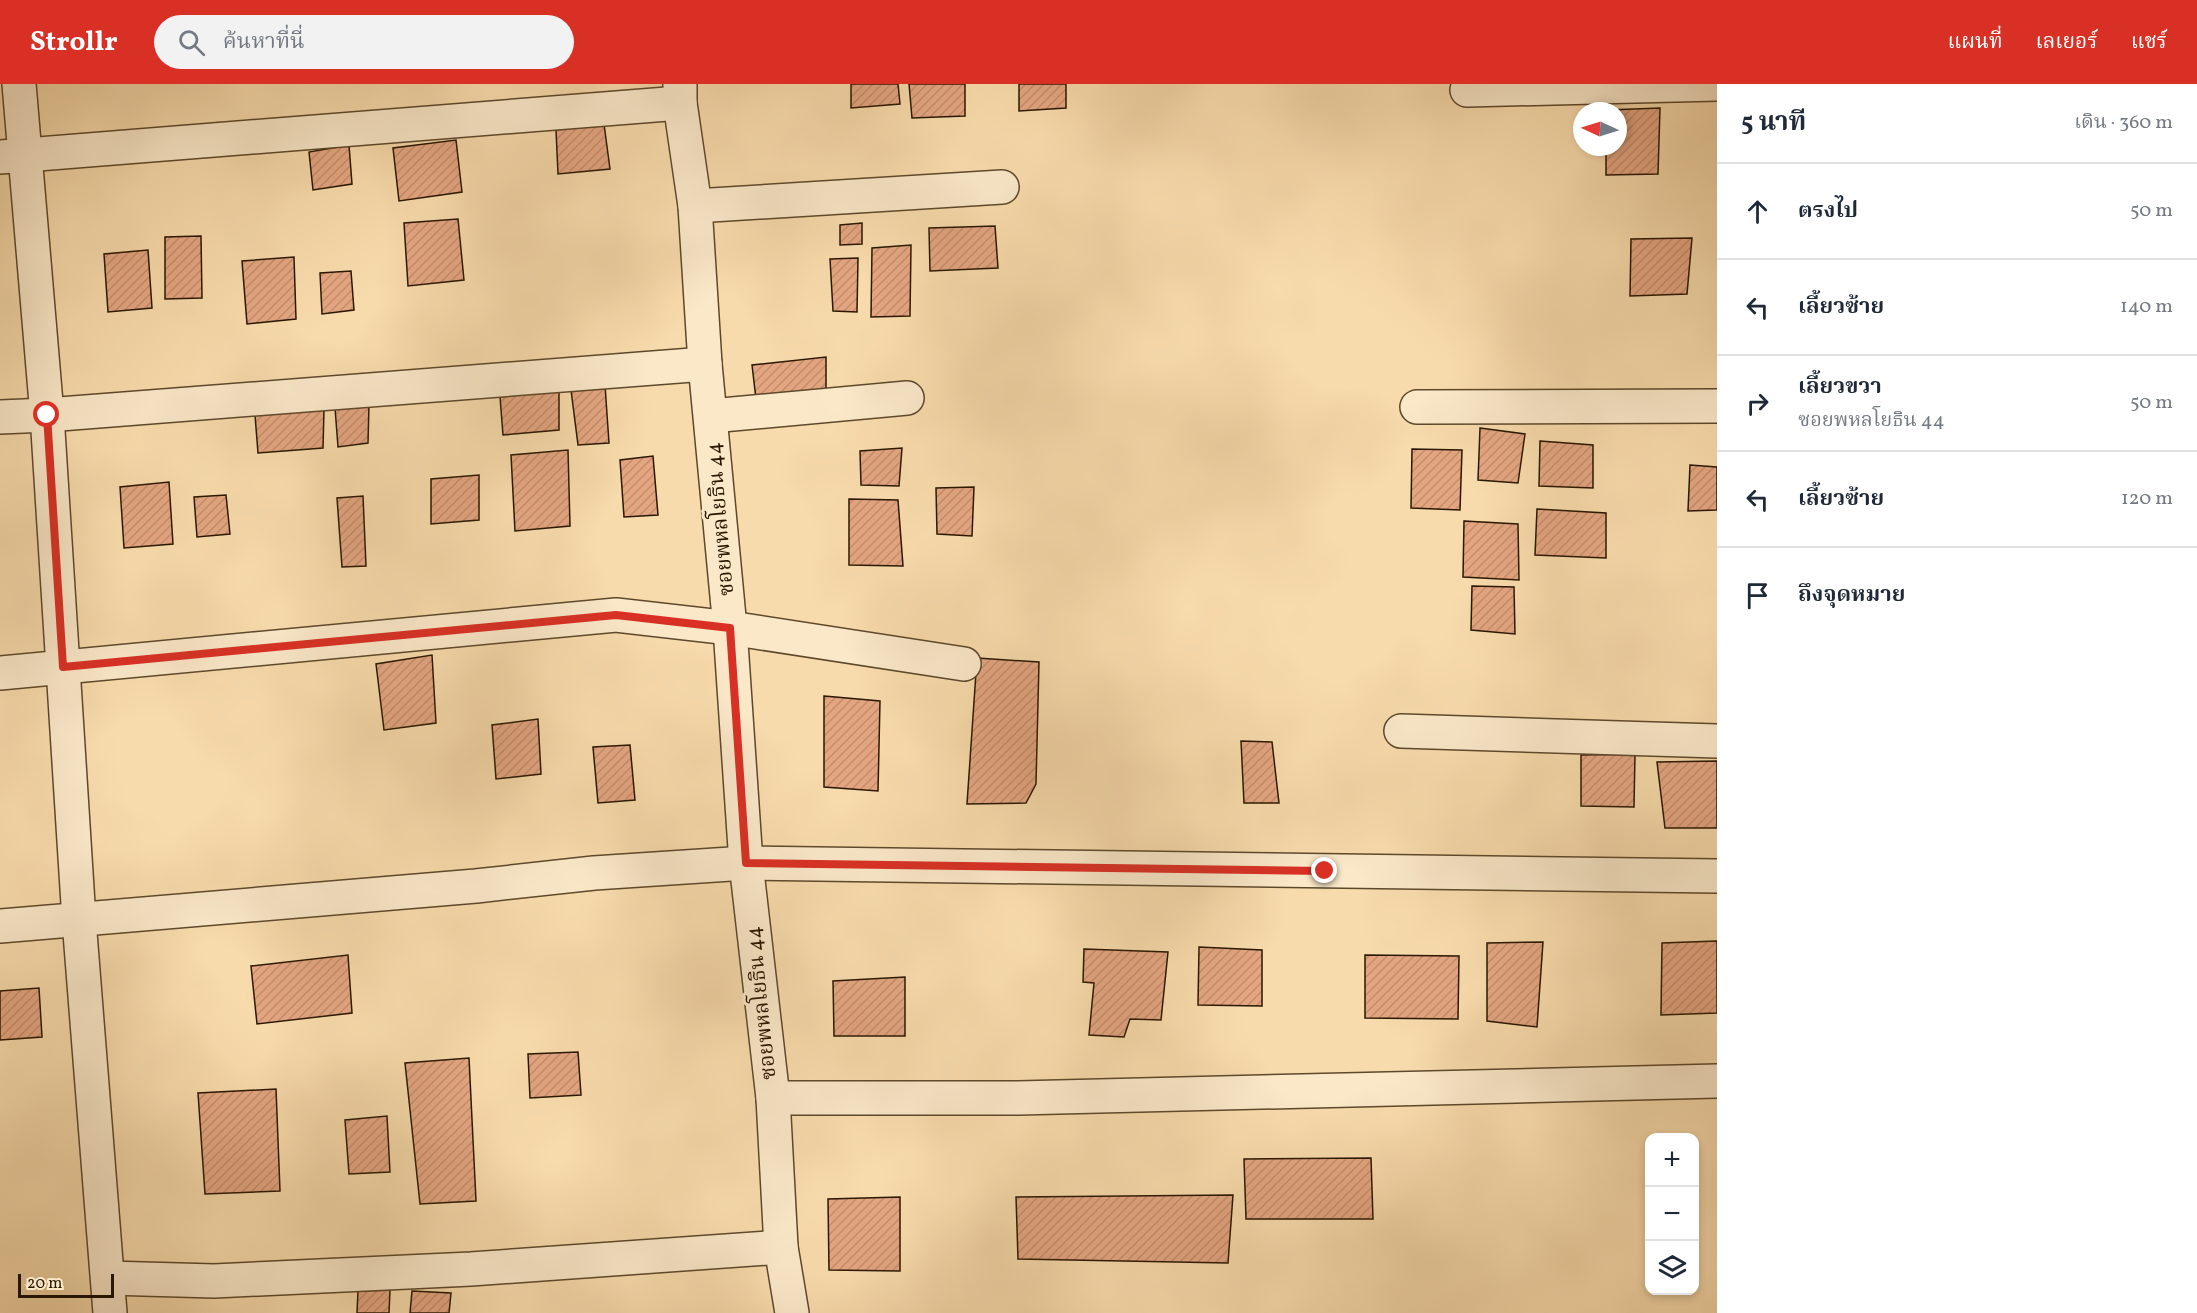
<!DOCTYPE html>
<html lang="th">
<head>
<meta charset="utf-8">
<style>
  :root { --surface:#fff; --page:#f2f2f3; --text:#1f2937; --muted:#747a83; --line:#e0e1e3; --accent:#d93025 }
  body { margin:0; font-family:Vollkorn,"Noto Serif Thai",serif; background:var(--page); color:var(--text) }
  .controls { position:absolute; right:18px; bottom:18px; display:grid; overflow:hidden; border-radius:12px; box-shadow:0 3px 9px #0003 }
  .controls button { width:54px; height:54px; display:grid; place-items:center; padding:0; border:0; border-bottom:2px solid var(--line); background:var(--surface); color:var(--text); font:30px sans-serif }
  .compass { position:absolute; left:1573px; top:18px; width:54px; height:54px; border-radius:50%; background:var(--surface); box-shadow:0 3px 9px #0003; rotate:274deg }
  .scale { position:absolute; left:18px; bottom:15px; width:96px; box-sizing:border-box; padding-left:6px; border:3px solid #291700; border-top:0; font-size:16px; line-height:21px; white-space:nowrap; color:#291700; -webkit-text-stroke:4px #fae8c9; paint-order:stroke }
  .stop { position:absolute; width:18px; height:18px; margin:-14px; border:4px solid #d93025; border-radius:50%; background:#fff }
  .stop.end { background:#d93025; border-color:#fff; box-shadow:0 2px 6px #0008 }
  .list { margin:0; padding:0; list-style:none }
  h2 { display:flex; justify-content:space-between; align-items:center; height:78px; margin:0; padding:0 24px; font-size:26px }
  h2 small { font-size:20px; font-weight:400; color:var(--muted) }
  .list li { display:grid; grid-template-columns:39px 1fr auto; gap:18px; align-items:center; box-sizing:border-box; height:96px; padding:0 24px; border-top:2px solid var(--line) }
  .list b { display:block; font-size:22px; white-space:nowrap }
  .list p { margin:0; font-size:20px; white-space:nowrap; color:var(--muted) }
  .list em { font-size:20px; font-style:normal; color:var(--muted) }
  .icon { flex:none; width:33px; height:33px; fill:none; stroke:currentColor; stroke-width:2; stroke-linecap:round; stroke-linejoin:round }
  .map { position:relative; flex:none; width:1717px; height:1229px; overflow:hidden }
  header { display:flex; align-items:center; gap:36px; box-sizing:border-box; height:84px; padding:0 30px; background:var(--accent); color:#fff }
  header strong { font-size:28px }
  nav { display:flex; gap:33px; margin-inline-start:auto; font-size:21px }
  .search { width:420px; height:54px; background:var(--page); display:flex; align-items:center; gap:15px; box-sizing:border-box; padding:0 21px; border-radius:33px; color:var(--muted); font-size:22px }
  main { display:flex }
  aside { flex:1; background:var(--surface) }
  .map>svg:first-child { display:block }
  .building { fill:url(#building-hatch); stroke:#291700; stroke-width:1.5 }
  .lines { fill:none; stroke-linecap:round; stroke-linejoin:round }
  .minor-casing { stroke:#5d482b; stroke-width:36 }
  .minor { stroke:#fae8c9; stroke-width:33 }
  .route { stroke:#d93025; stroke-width:8 }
  .labels { text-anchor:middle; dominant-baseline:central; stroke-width:6; stroke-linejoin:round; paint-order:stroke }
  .street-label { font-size:21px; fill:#291700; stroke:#fae8c9 }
</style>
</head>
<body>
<header>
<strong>Strollr</strong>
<div class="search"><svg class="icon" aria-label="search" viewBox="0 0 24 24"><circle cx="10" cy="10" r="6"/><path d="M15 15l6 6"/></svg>ค้นหาที่นี่</div>
<nav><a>แผนที่</a><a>เลเยอร์</a><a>แชร์</a></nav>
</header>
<main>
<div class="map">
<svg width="1717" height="1229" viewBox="0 0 1717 1229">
  <defs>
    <pattern id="building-hatch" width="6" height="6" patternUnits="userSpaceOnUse" patternTransform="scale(1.5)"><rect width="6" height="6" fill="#e4a681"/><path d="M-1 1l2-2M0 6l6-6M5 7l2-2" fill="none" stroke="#c48e6e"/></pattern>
  </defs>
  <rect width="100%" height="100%" fill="#f8dbac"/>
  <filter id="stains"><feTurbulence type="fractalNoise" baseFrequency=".00333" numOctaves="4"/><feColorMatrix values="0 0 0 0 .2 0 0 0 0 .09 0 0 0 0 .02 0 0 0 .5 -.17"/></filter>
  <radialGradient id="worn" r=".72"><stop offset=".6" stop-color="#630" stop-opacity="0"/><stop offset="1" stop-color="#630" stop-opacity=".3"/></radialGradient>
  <g class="building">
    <polygon points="851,0 898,0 900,20 851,24"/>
    <polygon points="909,0 965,0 965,32 912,34"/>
    <polygon points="1019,0 1066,0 1066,24 1019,27"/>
    <polygon points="1660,24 1658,90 1606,91 1606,63 1618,63 1618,27 1607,26"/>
    <polygon points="604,40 610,85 558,90 556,46"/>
    <polygon points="456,56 462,108 399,117 393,64"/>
    <polygon points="349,61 352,100 313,106 309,68"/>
    <polygon points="458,135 464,196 408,202 404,139"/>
    <polygon points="862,139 862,160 840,161 840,141"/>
    <polygon points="995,142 998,184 930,187 929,144"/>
    <polygon points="201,152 202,214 165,215 165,153"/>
    <polygon points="1692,154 1687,210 1630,212 1631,155"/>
    <polygon points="911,161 910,232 871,233 872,164"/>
    <polygon points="148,166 152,224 108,228 104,170"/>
    <polygon points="294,173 296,235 247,240 242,177"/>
    <polygon points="858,174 857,228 833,227 830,175"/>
    <polygon points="351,187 354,226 322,230 320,189"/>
    <polygon points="826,273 826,308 756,315 752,281"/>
    <polygon points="605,301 609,359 578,361 571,306"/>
    <polygon points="559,306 559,346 503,351 500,313"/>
    <polygon points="369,320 368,359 338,363 335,324"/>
    <polygon points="324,325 323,364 258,369 255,331"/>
    <polygon points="1480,344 1525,350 1518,399 1478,396"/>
    <polygon points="1540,357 1593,361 1593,404 1539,402"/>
    <polygon points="902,364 899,402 861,401 860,367"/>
    <polygon points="1412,365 1462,366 1460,426 1411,424"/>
    <polygon points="568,366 570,442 515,447 511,371"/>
    <polygon points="653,372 658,431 624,433 620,376"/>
    <polygon points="1690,381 1717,383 1717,426 1688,427"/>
    <polygon points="479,391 479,436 431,440 431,395"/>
    <polygon points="169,398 173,460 124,464 120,403"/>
    <polygon points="974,403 972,452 937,450 936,404"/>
    <polygon points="226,411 230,450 197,453 194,413"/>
    <polygon points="363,412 366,482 342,483 337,414"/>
    <polygon points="849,415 898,416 903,482 849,481"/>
    <polygon points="1537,425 1606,429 1606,474 1535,471"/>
    <polygon points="1464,437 1518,440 1519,496 1463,493"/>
    <polygon points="1472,502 1514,503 1515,550 1471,546"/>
    <polygon points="432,571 436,639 384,646 376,580"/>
    <polygon points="977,574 1039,578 1036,700 1026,719 967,720"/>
    <polygon points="824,612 880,617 878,707 824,703"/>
    <polygon points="538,635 541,690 496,695 492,641"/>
    <polygon points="1241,657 1272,658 1279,719 1244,719"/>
    <polygon points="630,661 635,716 598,719 593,663"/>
    <polygon points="1635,670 1634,723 1581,722 1581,671"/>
    <polygon points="1717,677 1717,744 1665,744 1657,678"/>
    <polygon points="1717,857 1717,929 1661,931 1662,859"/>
    <polygon points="1543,858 1537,943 1487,937 1487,859"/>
    <polygon points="1199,863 1262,866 1262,922 1198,921"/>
    <polygon points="1084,865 1168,868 1161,936 1130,935 1124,953 1089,951 1094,899 1083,898"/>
    <polygon points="348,871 352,929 257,940 251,882"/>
    <polygon points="1365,871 1459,872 1458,935 1365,934"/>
    <polygon points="905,893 905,952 834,952 833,897"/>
    <polygon points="39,904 42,953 0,956 0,907"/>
    <polygon points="578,968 581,1011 530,1014 528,970"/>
    <polygon points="469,974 476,1117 420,1120 405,979"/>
    <polygon points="276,1005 280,1107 205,1110 198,1009"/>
    <polygon points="387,1032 390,1088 349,1090 345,1036"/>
    <polygon points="1371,1074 1373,1135 1246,1135 1244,1075"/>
    <polygon points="1233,1111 1228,1179 1018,1175 1016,1113"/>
    <polygon points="900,1113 900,1187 829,1186 828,1115"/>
    <polygon points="390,1206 389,1229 357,1229 358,1207"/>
    <polygon points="412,1207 451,1209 449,1229 410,1229"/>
  </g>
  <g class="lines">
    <g class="minor-casing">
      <g id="minor">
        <polyline points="19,0 47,331 79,836 110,1229"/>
        <polyline points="680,0 680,19 695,122 705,280 730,544 746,779 773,1014 781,1163 792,1229"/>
        <polyline points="1467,6 1717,0"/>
        <polyline points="0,73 680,19"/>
        <polyline points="695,122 1002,103"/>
        <polyline points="1417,323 1717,322"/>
        <polyline points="711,332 907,314"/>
        <polyline points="0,333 47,331 705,280"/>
        <polyline points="0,589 616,531 730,544 964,580"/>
        <polyline points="1401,647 1717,657"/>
        <polyline points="0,842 476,802 594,789 746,779 1717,792"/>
        <polyline points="773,1014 1018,1014 1717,997"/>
        <polyline points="108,1194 214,1197 471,1185 781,1163"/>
      </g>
    </g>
    <use href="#minor" class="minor"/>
  </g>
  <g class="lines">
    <polyline class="route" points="47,331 63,583 616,531 730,544 746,779 1325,787"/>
  </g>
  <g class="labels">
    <g class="street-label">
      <text transform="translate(721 435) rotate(-95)">ซอยพหลโยธิน 44</text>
      <text transform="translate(762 919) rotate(-96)">ซอยพหลโยธิน 44</text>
    </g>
  </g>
  <rect width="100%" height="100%" filter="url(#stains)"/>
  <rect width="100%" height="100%" fill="url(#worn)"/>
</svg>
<div class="controls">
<button>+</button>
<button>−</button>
<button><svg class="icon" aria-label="layers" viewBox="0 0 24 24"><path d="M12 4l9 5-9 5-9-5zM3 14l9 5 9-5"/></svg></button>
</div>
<svg class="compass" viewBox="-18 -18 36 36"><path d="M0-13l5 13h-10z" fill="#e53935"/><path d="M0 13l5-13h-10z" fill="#747a83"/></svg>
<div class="scale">20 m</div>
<div class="stop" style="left:47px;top:331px"></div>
<div class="stop end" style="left:1325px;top:787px"></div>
</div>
<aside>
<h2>5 นาที<small>เดิน · 360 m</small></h2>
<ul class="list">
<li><svg class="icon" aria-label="ahead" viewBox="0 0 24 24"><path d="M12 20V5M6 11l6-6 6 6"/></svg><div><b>ตรงไป</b></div><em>50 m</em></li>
<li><svg class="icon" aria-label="left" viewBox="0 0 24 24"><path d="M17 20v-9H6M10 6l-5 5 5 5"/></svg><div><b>เลี้ยวซ้าย</b></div><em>140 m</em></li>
<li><svg class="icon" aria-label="right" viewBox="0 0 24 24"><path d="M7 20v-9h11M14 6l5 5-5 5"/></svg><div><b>เลี้ยวขวา</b><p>ซอยพหลโยธิน 44</p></div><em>50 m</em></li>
<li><svg class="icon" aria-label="left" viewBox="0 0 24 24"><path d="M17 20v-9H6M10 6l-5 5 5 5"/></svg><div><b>เลี้ยวซ้าย</b></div><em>120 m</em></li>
<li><svg class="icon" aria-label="arrive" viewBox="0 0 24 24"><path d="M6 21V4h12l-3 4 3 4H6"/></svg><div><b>ถึงจุดหมาย</b></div></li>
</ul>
</aside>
</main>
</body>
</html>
